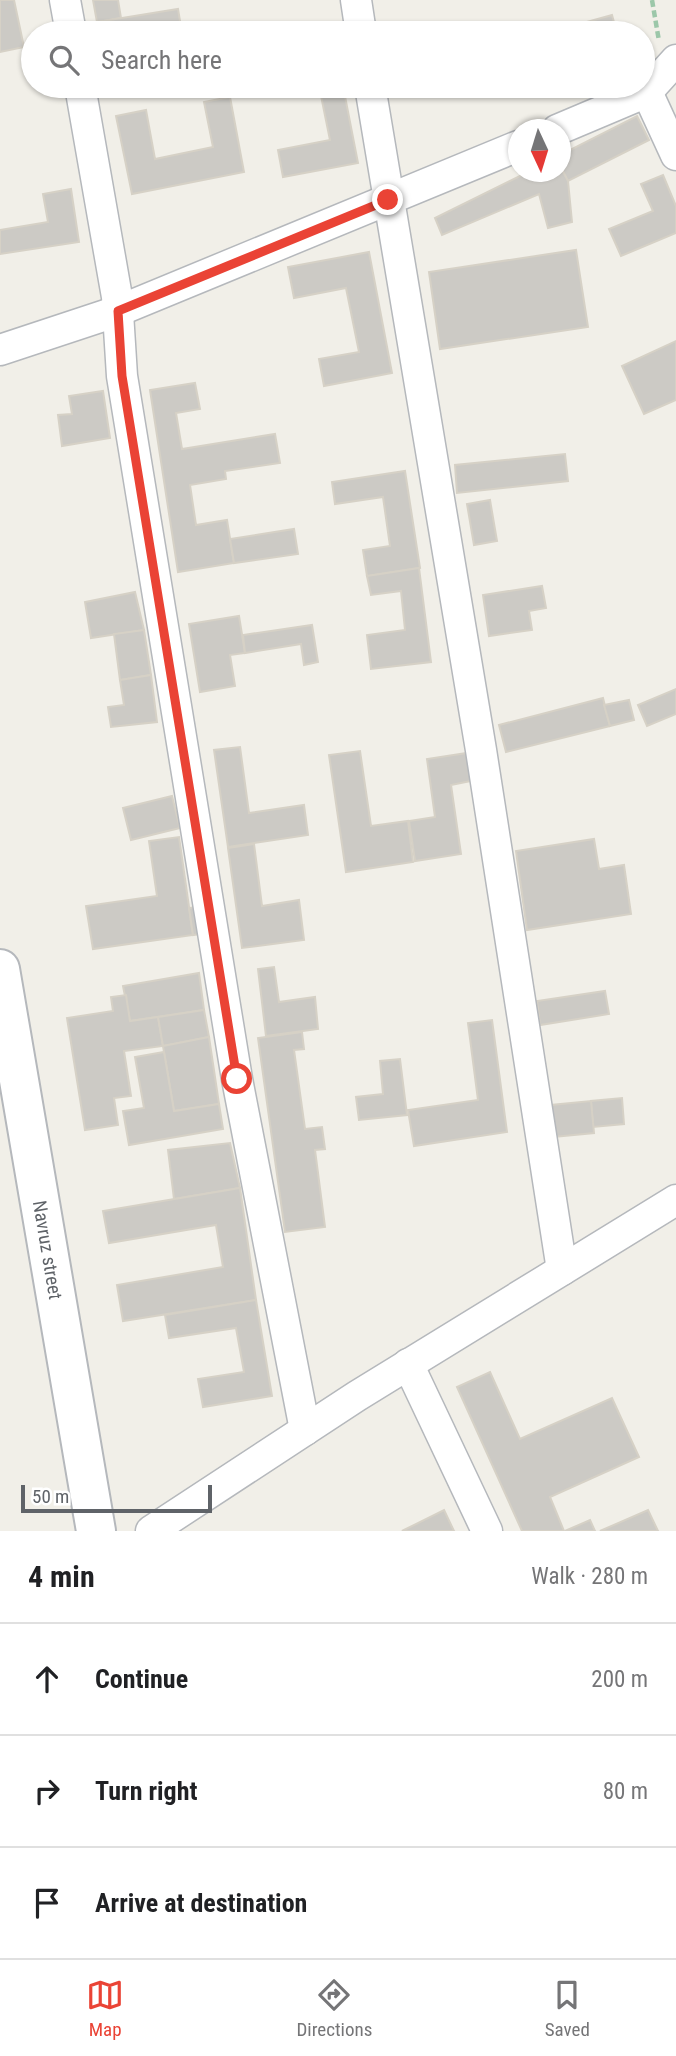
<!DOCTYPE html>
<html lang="en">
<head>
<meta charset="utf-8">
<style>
  :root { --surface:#fff; --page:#f6f6f6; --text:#202124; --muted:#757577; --line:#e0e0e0; --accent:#ea4335 }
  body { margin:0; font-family:"Roboto Condensed",sans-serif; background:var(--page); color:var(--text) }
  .compass { position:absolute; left:508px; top:119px; width:63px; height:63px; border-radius:50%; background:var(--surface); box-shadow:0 2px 5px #0004; rotate:176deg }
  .scale { position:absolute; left:21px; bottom:18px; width:191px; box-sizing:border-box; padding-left:7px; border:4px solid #5f6368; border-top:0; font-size:19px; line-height:24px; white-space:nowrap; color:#5f6368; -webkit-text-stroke:5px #fff; paint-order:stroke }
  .stop { position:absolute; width:21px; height:21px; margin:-16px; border:5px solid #ea4335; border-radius:50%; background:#fff }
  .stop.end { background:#ea4335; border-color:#fff; box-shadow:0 2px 7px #0008 }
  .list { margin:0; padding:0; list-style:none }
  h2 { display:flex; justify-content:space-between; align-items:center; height:91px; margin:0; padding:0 28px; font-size:30px }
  h2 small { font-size:23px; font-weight:400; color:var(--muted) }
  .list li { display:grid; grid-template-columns:46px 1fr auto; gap:21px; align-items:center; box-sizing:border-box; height:112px; padding:0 28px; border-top:2px solid var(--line) }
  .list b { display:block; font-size:26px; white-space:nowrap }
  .list em { font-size:23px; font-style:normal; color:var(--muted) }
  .icon { flex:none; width:38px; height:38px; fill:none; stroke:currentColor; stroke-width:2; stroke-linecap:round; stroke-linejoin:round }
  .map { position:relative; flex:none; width:676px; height:1531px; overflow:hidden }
  .search { position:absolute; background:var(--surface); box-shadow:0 2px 5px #0004; left:21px; right:21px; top:21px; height:77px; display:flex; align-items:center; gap:18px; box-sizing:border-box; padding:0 24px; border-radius:38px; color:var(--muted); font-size:26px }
  .sheet { height:427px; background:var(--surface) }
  nav { display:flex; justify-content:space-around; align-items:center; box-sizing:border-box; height:98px; border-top:2px solid var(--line); background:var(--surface); font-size:19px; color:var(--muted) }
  nav a { display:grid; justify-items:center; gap:4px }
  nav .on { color:var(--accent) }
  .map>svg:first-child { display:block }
  .building { fill:#cccac5; stroke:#d6d1c6; stroke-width:2 }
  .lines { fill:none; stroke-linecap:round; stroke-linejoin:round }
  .minor-casing { stroke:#b5b8bc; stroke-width:33 }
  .tertiary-casing { stroke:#b5b8bc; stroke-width:42 }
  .path { stroke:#9cc7a9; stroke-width:4.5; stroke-dasharray:7 3.5; stroke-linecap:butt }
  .minor { stroke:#fff; stroke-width:30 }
  .tertiary { stroke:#fff; stroke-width:38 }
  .route { stroke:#ea4335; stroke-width:9 }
  .labels { text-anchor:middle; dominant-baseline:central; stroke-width:5; stroke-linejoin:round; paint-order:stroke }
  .street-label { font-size:19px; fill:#5f6368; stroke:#fff }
</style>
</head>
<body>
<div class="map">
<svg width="676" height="1531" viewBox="0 0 676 1531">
  <rect width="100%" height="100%" fill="#f1efe8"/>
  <g class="building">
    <polygon points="0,0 14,0 24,47 0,52"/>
    <polygon points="93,0 118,0 121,18 97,22"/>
    <polygon points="178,9 182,33 99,33 97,22"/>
    <polygon points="612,15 617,33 559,33 558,30"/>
    <polygon points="319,86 343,86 358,163 283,177 278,150 330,140"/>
    <polygon points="399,86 456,86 401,96"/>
    <polygon points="230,97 244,172 132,194 116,116 146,110 155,159 213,147 204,102"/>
    <polygon points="637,116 649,140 568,181 560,166 560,155"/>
    <polygon points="560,166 568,181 572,222 548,228 539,194 442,235 435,218 528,172 560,172"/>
    <polygon points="663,175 676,206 676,233 621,256 609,229 653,211 641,184"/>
    <polygon points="71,189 79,242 0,254 0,230 48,222 43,194"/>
    <polygon points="576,250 588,327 440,349 429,272"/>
    <polygon points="369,252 392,373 324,386 319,359 359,352 346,288 294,298 288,267"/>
    <polygon points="676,341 676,400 644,414 622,366"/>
    <polygon points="195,383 200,409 176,413 182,449 275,434 280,463 225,471 226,479 190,485 196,525 227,520 234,563 178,572 150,390"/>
    <polygon points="103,391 110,438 62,446 58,415 72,414 69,396"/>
    <polygon points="565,454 568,481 457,493 455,465"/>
    <polygon points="405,471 420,568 367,576 363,550 390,546 383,497 335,504 332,482"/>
    <polygon points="490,500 497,541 474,545 467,504"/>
    <polygon points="294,529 298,554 234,563 230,539"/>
    <polygon points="419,568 431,662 371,669 367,635 405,630 401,591 371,595 367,576"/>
    <polygon points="542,586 546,608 529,611 532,630 489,636 483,595"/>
    <polygon points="135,592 144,630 91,638 85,602"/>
    <polygon points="239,616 245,653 230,655 235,686 200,692 189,624"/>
    <polygon points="312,625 318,662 304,665 301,644 245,653 243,635"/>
    <polygon points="144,630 151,675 120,680 114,634"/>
    <polygon points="151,675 157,722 111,727 108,707 124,705 120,680"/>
    <polygon points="676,689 676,714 647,726 638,705"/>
    <polygon points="603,698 610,726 506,752 499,725"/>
    <polygon points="629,700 634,720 610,726 604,705"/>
    <polygon points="240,747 249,813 304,805 308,835 228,847 214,750"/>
    <polygon points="360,751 371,826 408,821 413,862 346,872 329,755"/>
    <polygon points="467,753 471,781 451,785 461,854 415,861 409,821 435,817 427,759"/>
    <polygon points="172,796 180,828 131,840 123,808"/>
    <polygon points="179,837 193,935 93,949 86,906 157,896 149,841"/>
    <polygon points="594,839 599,869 624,865 631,914 527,930 516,851"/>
    <polygon points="254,844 262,906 299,900 304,940 242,948 228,848"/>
    <polygon points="203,906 207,933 193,935 189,908"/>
    <polygon points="274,967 279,1002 315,997 318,1029 266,1036 258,969"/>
    <polygon points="199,973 204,1010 130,1021 123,986"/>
    <polygon points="605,991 609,1014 540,1025 537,1001"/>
    <polygon points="126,995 130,1021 158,1017 163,1046 124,1051 131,1096 114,1098 118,1125 85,1130 67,1018 113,1011 111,997"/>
    <polygon points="204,1010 209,1037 163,1046 158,1017"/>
    <polygon points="492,1020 507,1132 414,1146 408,1110 478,1100 468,1023"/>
    <polygon points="302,1032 304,1049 294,1050 305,1129 322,1127 325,1149 315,1150 325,1227 285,1232 258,1038"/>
    <polygon points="209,1037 219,1104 174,1111 163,1046"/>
    <polygon points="164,1052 174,1111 219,1104 223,1129 129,1145 123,1111 144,1108 135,1057"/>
    <polygon points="400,1059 407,1115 359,1120 356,1097 383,1094 380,1061"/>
    <polygon points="622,1098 624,1124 593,1127 591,1101"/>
    <polygon points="591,1101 594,1133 554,1137 551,1105"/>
    <polygon points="230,1143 240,1188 174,1199 168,1150"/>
    <polygon points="240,1188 256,1300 123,1321 117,1285 223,1267 216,1225 109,1243 103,1211"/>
    <polygon points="256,1300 272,1396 203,1407 198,1379 244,1372 236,1328 169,1338 165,1315"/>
    <polygon points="490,1372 520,1439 612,1398 639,1457 550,1497 564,1531 522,1531 457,1387"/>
    <polygon points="444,1510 454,1531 402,1531"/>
    <polygon points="648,1510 658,1531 600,1531"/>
    <polygon points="590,1520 595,1531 565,1531"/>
  </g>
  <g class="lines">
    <g class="minor-casing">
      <g id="minor">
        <polyline points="65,0 71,33"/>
        <polyline points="356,0 361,33"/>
        <polyline points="80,86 117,297 122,376 237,1079 305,1430"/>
        <polyline points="370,86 481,750 562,1270"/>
        <polyline points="647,92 676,155"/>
        <polyline points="557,130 647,92 676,60"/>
        <polyline points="0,350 118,311 518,146"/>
        <polyline points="408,1364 487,1531"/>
        <polyline points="151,1531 357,1396 676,1200"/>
      </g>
    </g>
    <g class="tertiary-casing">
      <g id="tertiary">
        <path id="s1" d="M0,969L96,1531"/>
      </g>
    </g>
    <polyline class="path" points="652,0 659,41"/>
    <use href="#minor" class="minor"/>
    <use href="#tertiary" class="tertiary"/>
  </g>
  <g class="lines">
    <polyline class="route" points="237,1079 122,376 118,311 388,200"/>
  </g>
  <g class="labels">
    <g class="street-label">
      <text stroke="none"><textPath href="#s1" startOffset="285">Navruz street</textPath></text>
    </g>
  </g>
</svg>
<svg class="compass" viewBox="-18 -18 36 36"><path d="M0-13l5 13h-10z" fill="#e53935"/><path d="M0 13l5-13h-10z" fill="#757577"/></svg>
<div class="scale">50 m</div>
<div class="stop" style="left:237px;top:1079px"></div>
<div class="stop end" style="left:388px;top:200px"></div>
<div class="search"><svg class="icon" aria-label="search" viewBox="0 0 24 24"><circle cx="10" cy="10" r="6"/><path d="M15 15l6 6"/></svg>Search here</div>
</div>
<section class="sheet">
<h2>4 min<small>Walk · 280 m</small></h2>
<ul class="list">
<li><svg class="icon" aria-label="ahead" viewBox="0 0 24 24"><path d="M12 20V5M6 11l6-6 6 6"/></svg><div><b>Continue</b></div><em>200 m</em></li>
<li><svg class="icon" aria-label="right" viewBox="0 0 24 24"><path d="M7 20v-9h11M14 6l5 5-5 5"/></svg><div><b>Turn right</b></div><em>80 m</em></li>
<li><svg class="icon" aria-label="arrive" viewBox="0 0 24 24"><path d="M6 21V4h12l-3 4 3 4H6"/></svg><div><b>Arrive at destination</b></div></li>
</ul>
</section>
<nav>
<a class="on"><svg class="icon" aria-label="map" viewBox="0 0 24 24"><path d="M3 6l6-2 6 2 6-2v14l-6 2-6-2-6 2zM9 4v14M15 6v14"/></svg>Map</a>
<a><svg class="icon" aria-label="directions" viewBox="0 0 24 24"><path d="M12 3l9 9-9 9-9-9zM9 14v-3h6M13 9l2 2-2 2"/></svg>Directions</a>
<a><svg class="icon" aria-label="saved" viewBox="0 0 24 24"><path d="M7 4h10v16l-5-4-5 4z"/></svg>Saved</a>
</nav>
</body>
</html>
